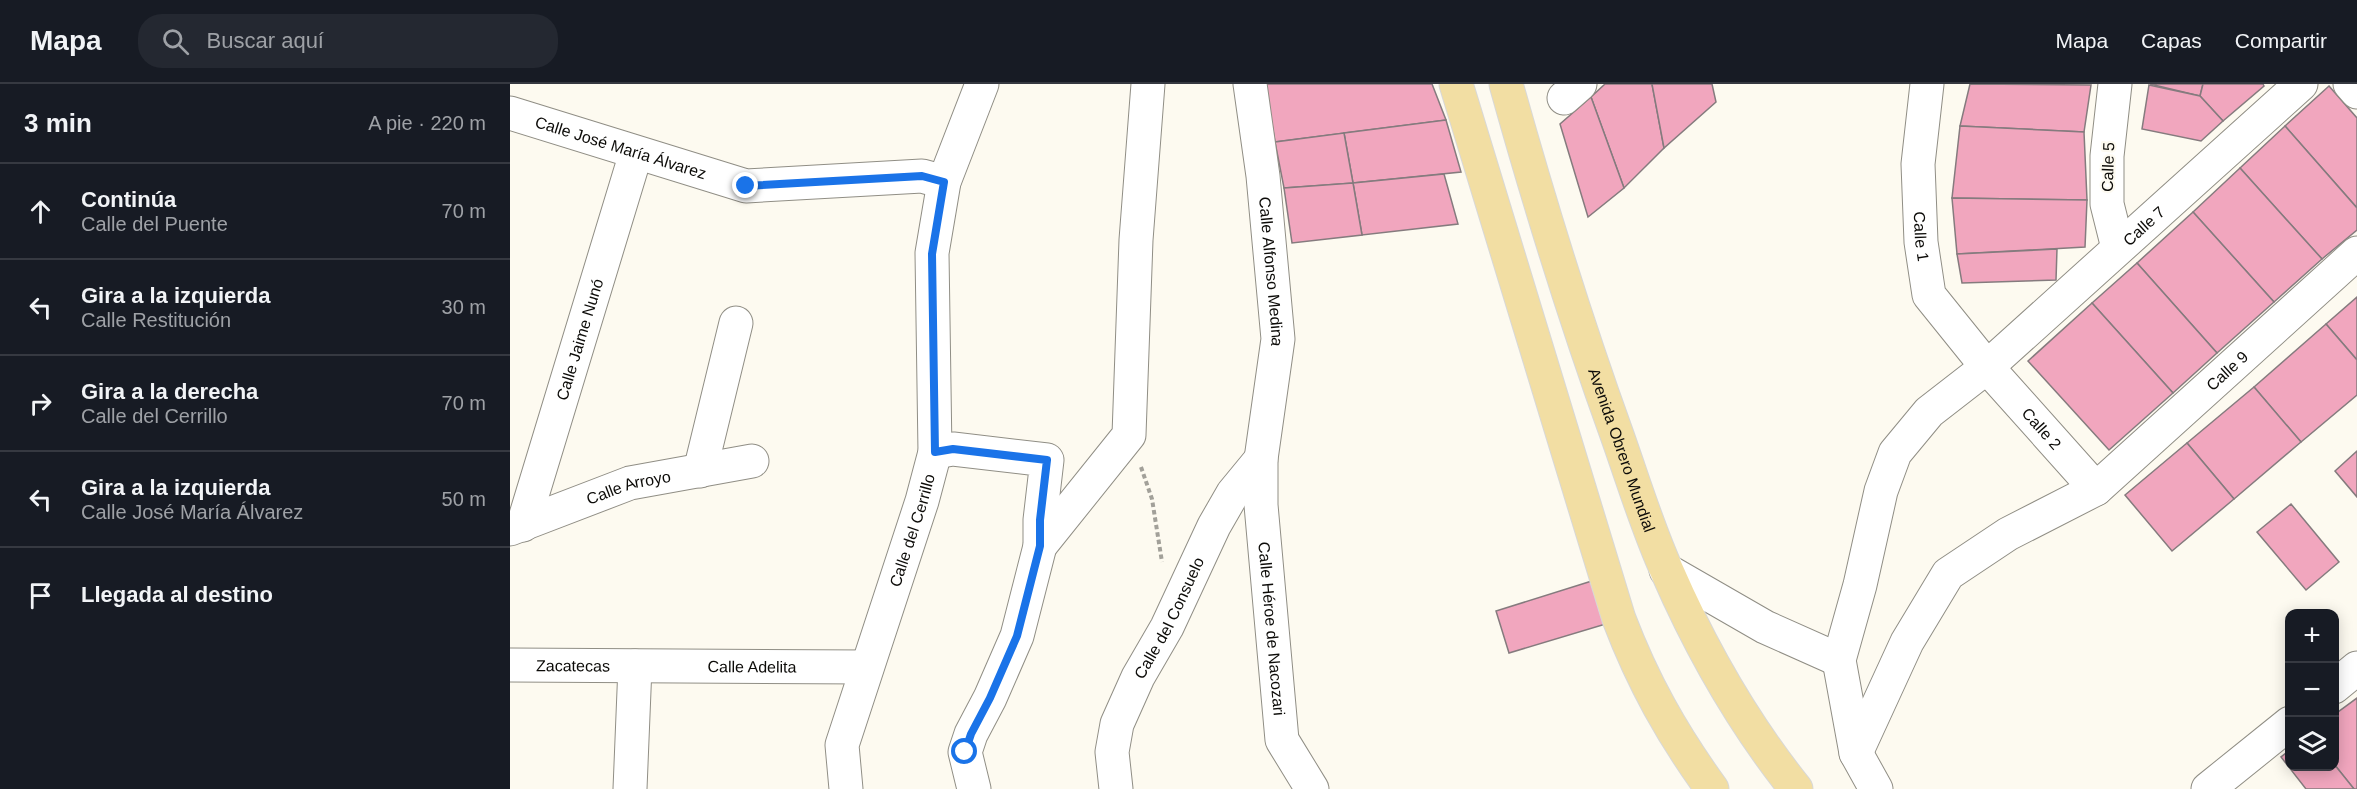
<!DOCTYPE html>
<html lang="es">
<head>
<meta charset="utf-8">
<style>
  :root { --surface:#171b24; --page:#242831; --text:#f1f3f6; --muted:#9ea1a6; --line:#363941 }
  body { margin:0; font-family:Helvetica,sans-serif; background:var(--page); color:var(--text) }
  .controls { position:absolute; right:18px; bottom:18px; display:grid; overflow:hidden; border-radius:12px; box-shadow:0 3px 15px #0003 }
  .controls button { width:54px; height:54px; display:grid; place-items:center; padding:0; border:0; border-bottom:2px solid var(--line); background:var(--surface); color:var(--text); font:30px sans-serif }
  .stop { position:absolute; width:18px; height:18px; margin:-14px; border:4px solid #1a73e8; border-radius:50%; background:#fff }
  .stop.end { background:#1a73e8; border-color:#fff; box-shadow:0 2px 6px #0008 }
  .list { margin:0; padding:0; list-style:none }
  h2 { display:flex; justify-content:space-between; align-items:center; height:78px; margin:0; padding:0 24px; font-size:26px }
  h2 small { font-size:20px; font-weight:400; color:var(--muted) }
  .list li { display:grid; grid-template-columns:39px 1fr auto; gap:18px; align-items:center; box-sizing:border-box; height:96px; padding:0 24px; border-top:2px solid var(--line) }
  .list b { display:block; font-size:22px; white-space:nowrap }
  .list p { margin:0; font-size:20px; white-space:nowrap; color:var(--muted) }
  .list em { font-size:20px; font-style:normal; color:var(--muted) }
  .icon { flex:none; width:33px; height:33px; fill:none; stroke:currentColor; stroke-width:2; stroke-linecap:round; stroke-linejoin:round }
  .map { position:relative; flex:none; width:1847px; height:705px; overflow:hidden }
  header { display:flex; align-items:center; gap:36px; box-sizing:border-box; height:84px; padding:0 30px; background:var(--surface); border-bottom:2px solid var(--line) }
  header strong { font-size:28px }
  nav { display:flex; gap:33px; margin-inline-start:auto; font-size:21px }
  .search { width:420px; height:54px; background:var(--page); display:flex; align-items:center; gap:15px; box-sizing:border-box; padding:0 21px; border-radius:24px; color:var(--muted); font-size:22px }
  main { display:flex }
  aside { flex:1; background:var(--surface) }
  .map>svg:first-child { display:block }
  .building { fill:#f1a6be; stroke:#857b7e; stroke-width:1.5 }
  .lines { fill:none; stroke-linecap:round; stroke-linejoin:round }
  .minor-casing { stroke:#908e85; stroke-width:35 }
  .major-casing { stroke:#d8d8d7; stroke-width:35 }
  .path { stroke:#a2a099; stroke-width:4; stroke-dasharray:4.5 3; stroke-linecap:butt }
  .minor { stroke:#fff; stroke-width:33 }
  .major { stroke:#f2dea3; stroke-width:33 }
  .route { stroke:#1a73e8; stroke-width:8 }
  .labels { text-anchor:middle; dominant-baseline:central; stroke-width:4.5; stroke-linejoin:round; paint-order:stroke }
  .street-label { font-size:16px; fill:#0c0b08; stroke:#fdfaf0 }
</style>
</head>
<body>
<header>
<strong>Mapa</strong>
<div class="search"><svg class="icon" aria-label="search" viewBox="0 0 24 24"><circle cx="10" cy="10" r="6"/><path d="M15 15l6 6"/></svg>Buscar aquí</div>
<nav><a>Mapa</a><a>Capas</a><a>Compartir</a></nav>
</header>
<main>
<aside>
<h2>3 min<small>A pie · 220 m</small></h2>
<ul class="list">
<li><svg class="icon" aria-label="ahead" viewBox="0 0 24 24"><path d="M12 20V5M6 11l6-6 6 6"/></svg><div><b>Continúa</b><p>Calle del Puente</p></div><em>70 m</em></li>
<li><svg class="icon" aria-label="left" viewBox="0 0 24 24"><path d="M17 20v-9H6M10 6l-5 5 5 5"/></svg><div><b>Gira a la izquierda</b><p>Calle Restitución</p></div><em>30 m</em></li>
<li><svg class="icon" aria-label="right" viewBox="0 0 24 24"><path d="M7 20v-9h11M14 6l5 5-5 5"/></svg><div><b>Gira a la derecha</b><p>Calle del Cerrillo</p></div><em>70 m</em></li>
<li><svg class="icon" aria-label="left" viewBox="0 0 24 24"><path d="M17 20v-9H6M10 6l-5 5 5 5"/></svg><div><b>Gira a la izquierda</b><p>Calle José María Álvarez</p></div><em>50 m</em></li>
<li><svg class="icon" aria-label="arrive" viewBox="0 0 24 24"><path d="M6 21V4h12l-3 4 3 4H6"/></svg><div><b>Llegada al destino</b></div></li>
</ul>
</aside>
<div class="map">
<svg width="1847" height="705" viewBox="0 0 1847 705">
  <rect width="100%" height="100%" fill="#fdfaf0"/>
  <g class="building">
    <polygon points="755,0 922,0 936,36 765,58"/>
    <polygon points="1095,0 1142,0 1154,64 1114,104 1081,13"/>
    <polygon points="1142,0 1202,0 1206,18 1154,64"/>
    <polygon points="1460,0 1581,1 1574,48 1450,42"/>
    <polygon points="1640,0 1693,0 1690,12"/>
    <polygon points="1693,0 1753,0 1754,2 1713,37 1690,12"/>
    <polygon points="1639,1 1690,12 1713,37 1691,57 1632,45"/>
    <polygon points="1819,2 1847,34 1847,124 1775,42"/>
    <polygon points="1081,13 1114,104 1078,133 1050,40"/>
    <polygon points="936,36 951,88 843,99 834,49"/>
    <polygon points="1450,42 1574,48 1577,116 1442,114"/>
    <polygon points="1775,42 1847,124 1847,146 1812,175 1730,84"/>
    <polygon points="834,49 843,99 774,104 765,58"/>
    <polygon points="1730,84 1812,175 1764,218 1683,128"/>
    <polygon points="934,90 948,140 852,151 843,99"/>
    <polygon points="843,99 852,151 782,159 774,104"/>
    <polygon points="1442,114 1577,116 1575,163 1447,170"/>
    <polygon points="1683,128 1764,218 1707,269 1627,179"/>
    <polygon points="1547,165 1546,196 1452,199 1447,170"/>
    <polygon points="1627,179 1707,269 1663,309 1582,219"/>
    <polygon points="1847,213 1847,276 1816,240"/>
    <polygon points="1582,219 1663,309 1599,366 1518,277"/>
    <polygon points="1816,240 1847,276 1847,311 1791,358 1744,303"/>
    <polygon points="1744,303 1791,358 1724,415 1677,359"/>
    <polygon points="1677,359 1724,415 1662,467 1615,411"/>
    <polygon points="1847,367 1847,413 1825,387"/>
    <polygon points="1781,420 1829,478 1796,506 1747,448"/>
    <polygon points="1085,496 1099,539 999,569 986,527"/>
    <polygon points="1847,614 1847,705 1844,705 1824,680 1824,631"/>
    <polygon points="1780,666 1780,682 1824,682 1824,680 1844,705 1796,705 1771,673"/>
  </g>
  <g class="lines">
    <g class="minor-casing">
      <g id="minor">
        <path id="s1" d="M740,0L753,92L768,255L751,375V421L772,656L802,705"/>
        <path id="s2" d="M1417,0L1408,80L1411,158L1419,211L1477,283L1586,405"/>
        <polyline points="1605,0 1597,72 1597,120 1608,164"/>
        <polyline points="1840,0 1847,8"/>
        <polyline points="1054,14 1070,0"/>
        <path id="s3" d="M0,29L236,102L412,92L434,98"/>
        <polyline points="425,368 443,365 537,376 530,436 530,462 507,552 480,614 461,650 455,668 464,705"/>
        <polyline points="190,387 226,239"/>
        <path id="s4" d="M13,441L126,69"/>
        <path id="s5" d="M0,445L120,399L242,377"/>
        <polyline points="530,462 619,351 626,156 638,0"/>
        <polyline points="1156,486 1255,543 1329,576"/>
        <path id="s6" d="M0,581L357,583"/>
        <polyline points="1824,603 1847,584"/>
        <path id="s7" d="M1346,669L1397,558L1438,490L1498,450L1586,405L1847,169"/>
        <polyline points="120,705 125,582"/>
        <path id="s8" d="M336,705L332,661L412,417L425,368L422,169L434,98L472,0"/>
        <path id="s9" d="M606,705L602,668L607,640L628,593L657,543L704,442L723,409L751,375"/>
        <path id="s10" d="M1366,705L1346,669L1329,576L1350,501L1371,407L1385,369L1419,328L1477,283L1791,0"/>
        <polyline points="1698,705 1780,639"/>
      </g>
    </g>
    <g class="major-casing">
      <g id="major">
        <path d="M946,0L1109,535C1133,598 1162,650 1202,705"/>
        <path id="s11" d="M996,0C1029,118 1065,235 1107,351C1123,396 1137,443 1157,487C1191,565 1233,639 1286,705"/>
      </g>
    </g>
    <polyline class="path" points="631,383 642,415 652,478"/>
    <use href="#minor" class="minor"/>
    <use href="#major" class="major"/>
  </g>
  <g class="lines">
    <polyline class="route" points="236,102 412,92 434,98 422,170 425,368 443,365 537,376 530,436 530,462 507,552 480,614 461,650 455,668"/>
  </g>
  <g class="labels">
    <g class="street-label">
      <text stroke="none"><textPath href="#s3" startOffset="116">Calle José María Álvarez</textPath></text>
      <text transform="translate(1598 83) rotate(-88)">Calle 5</text>
      <text stroke="none"><textPath href="#s10" startOffset="688">Calle 7</textPath></text>
      <text stroke="none"><textPath href="#s2" startOffset="153">Calle 1</textPath></text>
      <text stroke="none"><textPath href="#s1" startOffset="189">Calle Alfonso Medina</textPath></text>
      <text stroke="none"><textPath href="#s4" startOffset="194">Calle Jaime Nunó</textPath></text>
      <text stroke="none"><textPath href="#s7" startOffset="549">Calle 9</textPath></text>
      <text stroke="none"><textPath href="#s2" startOffset="387">Calle 2</textPath></text>
      <text stroke="none"><textPath href="#s11" startOffset="384">Avenida Obrero Mundial</textPath></text>
      <text stroke="none"><textPath href="#s5" startOffset="126">Calle Arroyo</textPath></text>
      <text stroke="none"><textPath href="#s8" startOffset="270">Calle del Cerrillo</textPath></text>
      <text stroke="none"><textPath href="#s9" startOffset="184">Calle del Consuelo</textPath></text>
      <text stroke="none"><textPath href="#s1" startOffset="548">Calle Héroe de Nacozari</textPath></text>
      <text stroke="none"><textPath href="#s6" startOffset="63">Zacatecas</textPath></text>
      <text stroke="none"><textPath href="#s6" startOffset="242">Calle Adelita</textPath></text>
    </g>
  </g>
</svg>
<div class="controls">
<button>+</button>
<button>−</button>
<button><svg class="icon" aria-label="layers" viewBox="0 0 24 24"><path d="M12 4l9 5-9 5-9-5zM3 14l9 5 9-5"/></svg></button>
</div>
<div class="stop" style="left:455px;top:668px"></div>
<div class="stop end" style="left:236px;top:102px"></div>
</div>
</main>
</body>
</html>
